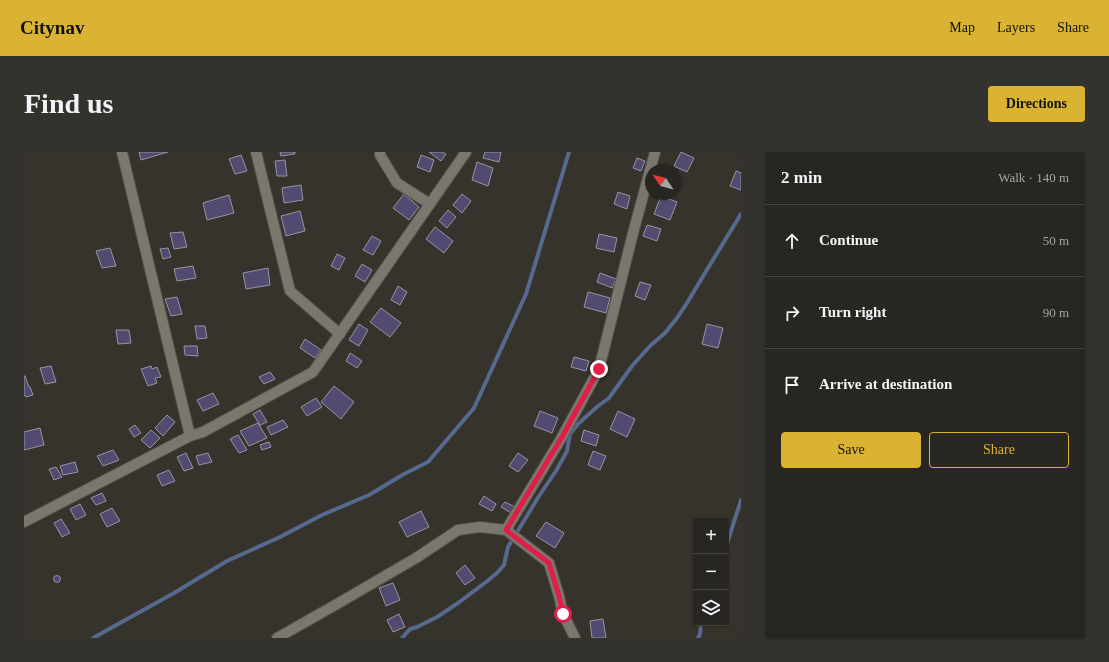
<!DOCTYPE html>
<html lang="en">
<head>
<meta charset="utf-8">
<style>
  :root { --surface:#282620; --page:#34322d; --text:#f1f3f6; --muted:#a5a5a5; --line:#44433e; --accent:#dbb333 }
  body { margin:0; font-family:Georgia,serif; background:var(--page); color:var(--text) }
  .controls { position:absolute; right:12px; bottom:12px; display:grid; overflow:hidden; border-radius:4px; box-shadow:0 1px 3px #0004 }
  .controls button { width:36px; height:36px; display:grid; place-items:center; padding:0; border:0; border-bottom:1px solid var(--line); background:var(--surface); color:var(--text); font:20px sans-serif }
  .compass { position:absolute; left:621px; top:12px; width:36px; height:36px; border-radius:50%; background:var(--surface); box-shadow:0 1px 3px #0004; rotate:305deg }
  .stop { position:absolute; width:12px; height:12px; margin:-9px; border:3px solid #e11d48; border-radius:50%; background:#fff }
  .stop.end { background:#e11d48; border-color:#fff; box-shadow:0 1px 4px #0008 }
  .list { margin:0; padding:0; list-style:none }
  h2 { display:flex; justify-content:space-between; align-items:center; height:52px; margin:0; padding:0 16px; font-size:17px }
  h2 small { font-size:13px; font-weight:400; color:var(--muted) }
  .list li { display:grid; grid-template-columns:26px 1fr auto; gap:12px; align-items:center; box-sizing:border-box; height:72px; padding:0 16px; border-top:1px solid var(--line) }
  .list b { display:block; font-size:15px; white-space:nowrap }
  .list em { font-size:13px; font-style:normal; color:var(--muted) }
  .actions { display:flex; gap:8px; padding:12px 16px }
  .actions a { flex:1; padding:9px 0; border:1px solid var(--accent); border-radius:4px; text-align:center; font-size:14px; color:var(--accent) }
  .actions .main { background:var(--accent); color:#111 }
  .icon { flex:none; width:22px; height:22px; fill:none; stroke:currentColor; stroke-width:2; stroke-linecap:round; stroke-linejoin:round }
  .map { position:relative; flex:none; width:717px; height:486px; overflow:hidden; border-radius:4px }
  header { display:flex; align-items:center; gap:24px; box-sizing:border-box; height:56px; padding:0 20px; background:var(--accent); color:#111 }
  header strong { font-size:19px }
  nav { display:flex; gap:22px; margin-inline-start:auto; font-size:14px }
  .intro { display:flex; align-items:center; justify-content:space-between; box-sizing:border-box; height:96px; padding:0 24px }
  h1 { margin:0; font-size:28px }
  .button { padding:10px 18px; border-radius:4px; background:var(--accent); color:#111; font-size:14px; font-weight:700 }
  main { display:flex; gap:24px; padding:0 24px }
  aside { flex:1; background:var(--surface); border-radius:4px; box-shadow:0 1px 3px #0004 }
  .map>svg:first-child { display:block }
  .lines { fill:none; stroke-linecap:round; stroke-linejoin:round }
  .stream { stroke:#57698e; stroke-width:4 }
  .building { fill:#524a71; stroke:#97959f }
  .minor-casing { stroke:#53514a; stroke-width:12 }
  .minor { stroke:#79776e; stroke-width:10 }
  .route { stroke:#e11d48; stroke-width:5 }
</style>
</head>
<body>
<header>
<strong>Citynav</strong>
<nav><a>Map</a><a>Layers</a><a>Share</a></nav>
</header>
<div class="intro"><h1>Find us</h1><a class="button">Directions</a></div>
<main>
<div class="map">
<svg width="717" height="486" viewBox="0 0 717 486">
  <rect width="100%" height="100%" fill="#35332b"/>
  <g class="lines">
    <g class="stream">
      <path d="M702,397C706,380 712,365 717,348"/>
      <polyline points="69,486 150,441 203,409 256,385 298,363 345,343 380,322 404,310 450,256 502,142 545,0"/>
      <polyline points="378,486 386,477 393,475 413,465 434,451 462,430 473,421 480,413 484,395 515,344 532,319 543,299 546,282 554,272 574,254 585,246 608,214 626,194 641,181 653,166 663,151 681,121 717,62"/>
      <polyline points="674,486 676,482 677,471"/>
    </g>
  </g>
  <g class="building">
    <polygon points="115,0 144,0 117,8"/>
    <polygon points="256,0 271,0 271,2 257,4"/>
    <polygon points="405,0 418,0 422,2 417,9"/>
    <polygon points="461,0 477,0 475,10 459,6"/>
    <polygon points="657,0 670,6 663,20 650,14"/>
    <polygon points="217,3 223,19 211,22 205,7"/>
    <polygon points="397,3 410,8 406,20 393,15"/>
    <polygon points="613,6 621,9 617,19 609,16"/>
    <polygon points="261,8 263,24 253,24 251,9"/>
    <polygon points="453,10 469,16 464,34 448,28"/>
    <polygon points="712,19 717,21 717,38 706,34"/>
    <polygon points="277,33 279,48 260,51 258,36"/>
    <polygon points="594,40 606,44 603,57 590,52"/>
    <polygon points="380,42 395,55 385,68 369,56"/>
    <polygon points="438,42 447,49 438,61 429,53"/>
    <polygon points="205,43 210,61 183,68 179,51"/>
    <polygon points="637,44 653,50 646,68 630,62"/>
    <polygon points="424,58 432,65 423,76 415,69"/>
    <polygon points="276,59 281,79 262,84 257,64"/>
    <polygon points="623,73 637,77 633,89 619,84"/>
    <polygon points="411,75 429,89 420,101 402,87"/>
    <polygon points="159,80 163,95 150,97 146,81"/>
    <polygon points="575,82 593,86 590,100 572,96"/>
    <polygon points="348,84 357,89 349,103 339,98"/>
    <polygon points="86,96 92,114 78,116 72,99"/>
    <polygon points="144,96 147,105 139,107 136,97"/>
    <polygon points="313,102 321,106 315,118 307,114"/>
    <polygon points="338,112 348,118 341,130 331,124"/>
    <polygon points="169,114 172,126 153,129 150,117"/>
    <polygon points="244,116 246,133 222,137 219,121"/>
    <polygon points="576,121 592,127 588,136 573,130"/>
    <polygon points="616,130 627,133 621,148 611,144"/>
    <polygon points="374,134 383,140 376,153 367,148"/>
    <polygon points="564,140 586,146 582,161 560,155"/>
    <polygon points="153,145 158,162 147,164 141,147"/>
    <polygon points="357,156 377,171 366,185 346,170"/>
    <polygon points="335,172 344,178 335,194 325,188"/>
    <polygon points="683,172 699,176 694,196 678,192"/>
    <polygon points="171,174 181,174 183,186 173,187"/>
    <polygon points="92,178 105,178 107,191 94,192"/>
    <polygon points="281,187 297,198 291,206 276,196"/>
    <polygon points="160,194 173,194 174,204 161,203"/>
    <polygon points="326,201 338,209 333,216 322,209"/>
    <polygon points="550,205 565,209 562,219 547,215"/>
    <polygon points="27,214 32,230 21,232 16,216"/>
    <polygon points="127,214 128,217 133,215 137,225 131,226 133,231 124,234 117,217"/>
    <polygon points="246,220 251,227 240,232 235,225"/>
    <polygon points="0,224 1,224 5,235 6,235 9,243 2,245 0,243"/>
    <polygon points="310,234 330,250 317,267 297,250"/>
    <polygon points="189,241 195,252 179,259 173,248"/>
    <polygon points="292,246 298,255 283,264 277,255"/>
    <polygon points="236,258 243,270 236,273 229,262"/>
    <polygon points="516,259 534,266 528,281 510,274"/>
    <polygon points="594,259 611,267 603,285 586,277"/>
    <polygon points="143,263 151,270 139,284 131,276"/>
    <polygon points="259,268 264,275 247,283 243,275"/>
    <polygon points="234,271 243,286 225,294 216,279"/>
    <polygon points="111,273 117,281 110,285 105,277"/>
    <polygon points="16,276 20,293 0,298 0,280"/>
    <polygon points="127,278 136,286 126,296 117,288"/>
    <polygon points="560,278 575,283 572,294 557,289"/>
    <polygon points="214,283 223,298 215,301 206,287"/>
    <polygon points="245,290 247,295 238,298 236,293"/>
    <polygon points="89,298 95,308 79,314 73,304"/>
    <polygon points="569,299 582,304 576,318 564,313"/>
    <polygon points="162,301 169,316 160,319 153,305"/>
    <polygon points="184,301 188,310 175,313 172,304"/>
    <polygon points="494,301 504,308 494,320 485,314"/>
    <polygon points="51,310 54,320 39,323 36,314"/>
    <polygon points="32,315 38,325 30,328 25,317"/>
    <polygon points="145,318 151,329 138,334 133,323"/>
    <polygon points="78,341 82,349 72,353 67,346"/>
    <polygon points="460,344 472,352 468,359 455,352"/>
    <polygon points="481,350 491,355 487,361 477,355"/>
    <polygon points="56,352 62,363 52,368 46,357"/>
    <polygon points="88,356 96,369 83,375 76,362"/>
    <polygon points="397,359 405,375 383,385 375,370"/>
    <polygon points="37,367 46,381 38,385 30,371"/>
    <polygon points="522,370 540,381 531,396 512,384"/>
    <polygon points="441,413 451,426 441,433 432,421"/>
    <circle cx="33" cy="427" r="3.5"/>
    <polygon points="369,431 376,448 362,454 355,436"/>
    <polygon points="375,462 381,475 369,480 363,468"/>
    <polygon points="579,467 582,486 568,486 566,469"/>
  </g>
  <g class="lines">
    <g class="minor-casing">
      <g id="minor">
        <polyline points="98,0 166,284"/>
        <polyline points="232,0 266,139 316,182"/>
        <polyline points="356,0 356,3 373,31 406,52"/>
        <polyline points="0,370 166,284 179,280 289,220 442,0"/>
        <polyline points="253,486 313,452 392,406 434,378 456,375 482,378"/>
        <polyline points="551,486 539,462 535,444 525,411 482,378 538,285 575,217 609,81 631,0"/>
      </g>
    </g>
    <use href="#minor" class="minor"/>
  </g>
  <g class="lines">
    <polyline class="route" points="539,462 535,444 525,411 482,378 538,285 575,217"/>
  </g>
</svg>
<div class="controls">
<button>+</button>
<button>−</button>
<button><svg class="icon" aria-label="layers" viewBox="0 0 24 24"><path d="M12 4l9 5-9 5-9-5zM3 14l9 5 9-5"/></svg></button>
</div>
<svg class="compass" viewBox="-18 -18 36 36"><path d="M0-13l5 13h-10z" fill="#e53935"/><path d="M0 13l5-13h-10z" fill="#a5a5a5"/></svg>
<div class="stop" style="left:539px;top:462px"></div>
<div class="stop end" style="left:575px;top:217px"></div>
</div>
<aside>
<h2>2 min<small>Walk · 140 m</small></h2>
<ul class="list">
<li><svg class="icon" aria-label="ahead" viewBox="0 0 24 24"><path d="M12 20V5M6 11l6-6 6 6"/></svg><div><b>Continue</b></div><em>50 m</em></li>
<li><svg class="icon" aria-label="right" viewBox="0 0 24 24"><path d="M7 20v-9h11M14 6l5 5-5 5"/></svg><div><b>Turn right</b></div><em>90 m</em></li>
<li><svg class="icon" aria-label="arrive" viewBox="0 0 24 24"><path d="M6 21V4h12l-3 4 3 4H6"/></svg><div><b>Arrive at destination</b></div></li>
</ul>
<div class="actions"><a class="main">Save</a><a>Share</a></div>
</aside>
</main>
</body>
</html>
